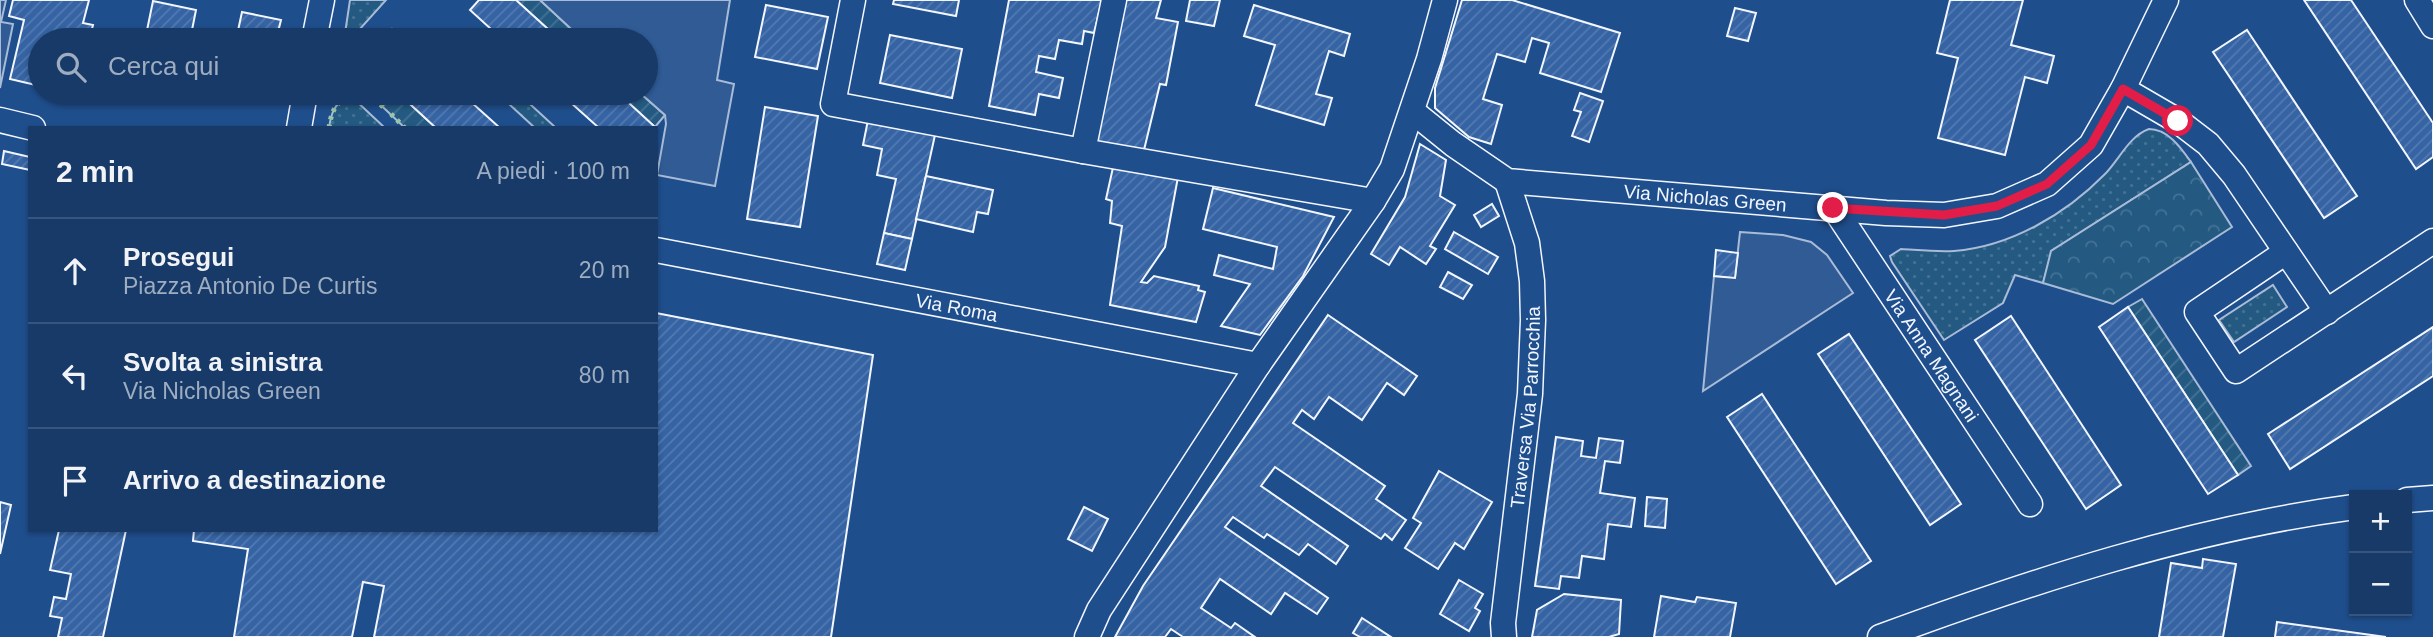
<!DOCTYPE html>
<html lang="it">
<head>
<meta charset="utf-8">
<style>
  :root { --surface:#173a69; --page:#244571; --text:#f1f3f6; --muted:#9eadc0; --line:#36547d }
  body { margin:0; font-family:Arial,sans-serif; background:var(--page); color:var(--text) }
  .controls { position:absolute; right:21px; bottom:21px; display:grid; overflow:hidden; border-radius:0px; box-shadow:0 2px 5px #0004 }
  .controls button { width:63px; height:63px; display:grid; place-items:center; padding:0; border:0; border-bottom:2px solid var(--line); background:var(--surface); color:var(--text); font:35px sans-serif }
  .stop { position:absolute; width:21px; height:21px; margin:-16px; border:5px solid #e11d48; border-radius:50%; background:#fff }
  .stop.end { background:#e11d48; border-color:#fff; box-shadow:0 2px 7px #0008 }
  .list { margin:0; padding:0; list-style:none }
  h2 { display:flex; justify-content:space-between; align-items:center; height:91px; margin:0; padding:0 28px; font-size:30px }
  h2 small { font-size:23px; font-weight:400; color:var(--muted) }
  .list li { display:grid; grid-template-columns:46px 1fr auto; gap:21px; align-items:center; box-sizing:border-box; height:105px; padding:0 28px; border-top:2px solid var(--line) }
  .list b { display:block; font-size:26px; white-space:nowrap }
  .list p { margin:0; font-size:23px; white-space:nowrap; color:var(--muted) }
  .list em { font-size:23px; font-style:normal; color:var(--muted) }
  .icon { flex:none; width:38px; height:38px; fill:none; stroke:currentColor; stroke-width:2; stroke-linecap:round; stroke-linejoin:round }
  .map { position:relative; flex:none; width:2433px; height:637px; overflow:hidden }
  .search { position:absolute; background:var(--surface); box-shadow:0 2px 5px #0004; left:28px; top:28px; width:630px; height:77px; display:flex; align-items:center; gap:18px; box-sizing:border-box; padding:0 24px; border-radius:38px; color:var(--muted); font-size:26px }
  .panel { position:absolute; background:var(--surface); box-shadow:0 2px 5px #0004; left:28px; top:126px; width:630px; height:406px; border-radius:0px }
  .map>svg:first-child { display:block }
  .grass { fill:url(#grass-dots); stroke:#a8bbd7; stroke-width:2 }
  .park { fill:url(#park-crowns); stroke:#a8bbd7; stroke-width:2 }
  .garden { fill:url(#garden-furrows); stroke:#a8bbd7; stroke-width:2 }
  .parking { fill:#305b95; stroke:#a8bbd7; stroke-width:2 }
  .building { fill:url(#building-hatch); stroke:#f2f6ff; stroke-width:2 }
  .lines { fill:none; stroke-linecap:round; stroke-linejoin:round }
  .minor-casing { stroke:#f2f6ff; stroke-width:27 }
  .minor { stroke:#1f4e8c; stroke-width:24 }
  .hedge { stroke:#97c8a6; stroke-width:5; stroke-dasharray:3.5 5; stroke-linecap:butt }
  .route { stroke:#e11d48; stroke-width:9 }
  .labels { text-anchor:middle; dominant-baseline:central; stroke-width:5; stroke-linejoin:round; paint-order:stroke }
  .street-label { font-size:19px; fill:#f2f6ff; stroke:#1f4e8c }
</style>
</head>
<body>
<div class="map">
<svg width="2433" height="637" viewBox="0 0 2433 637">
  <defs>
    <pattern id="grass-dots" width="8" height="8" patternUnits="userSpaceOnUse" patternTransform="scale(1.75)"><rect width="8" height="8" fill="#245a82"/><path d="M2 2h.1M6 6h.1" fill="none" stroke="#447295" stroke-width="1.8" stroke-linecap="round"/></pattern>
    <pattern id="park-crowns" width="20" height="18" patternUnits="userSpaceOnUse" patternTransform="scale(1.75)"><rect width="20" height="18" fill="#245a82"/><path d="M2 6a3 3 0 1 1 6 0M12 15a3 3 0 1 1 6 0" fill="none" stroke="#447295"/></pattern>
    <pattern id="garden-furrows" width="10" height="10" patternUnits="userSpaceOnUse" patternTransform="scale(1.75)"><rect width="10" height="10" fill="#245a82"/><path d="M-1 1l2-2M0 10L10 0M9 11l2-2" fill="none" stroke="#447295"/></pattern>
    <pattern id="building-hatch" width="6" height="6" patternUnits="userSpaceOnUse" patternTransform="scale(1.75)"><rect width="6" height="6" fill="#3563a3"/><path d="M-1 1l2-2M0 6l6-6M5 7l2-2" fill="none" stroke="#537ab1"/></pattern>
  </defs>
  <rect width="100%" height="100%" fill="#1f4e8c"/>
  <g class="grass">
    <polygon points="350,0 386,0 350,40 344,40"/>
    <polygon points="497,93 518,93 556,128 535,128"/>
    <path d="M347,97L353,98L385,128H329C331,114 334,104 347,97Z"/>
    <path d="M2149,129C2168,129 2181,148 2191,162L2052,251L2043,283L2015,275L2003,303L1944,340L1892,262L1890,256L1901,249C1918,250 1936,252 1954,251C2010,247 2066,214 2105,174C2119,160 2129,136 2149,129Z"/>
    <polygon points="2273,285 2287,307 2234,342 2219,320"/>
  </g>
  <polygon class="park" points="2191,162 2232,227 2113,304 2043,283 2051,251"/>
  <g class="garden">
    <polygon points="516,0 540,0 583,40 560,40"/>
    <polygon points="368,93 398,93 436,128 405,128"/>
    <polygon points="618,93 640,93 665,115 655,127"/>
    <polygon points="2142,299 2251,466 2238,475 2128,307"/>
  </g>
  <g class="parking">
    <polygon points="0,0 6,0 1,22 13,24 0,88"/>
    <polygon points="540,0 730,0 717,80 734,84 715,186 657,175 666,124 665,115 640,93 646,93 646,40 583,40"/>
    <polygon points="1740,232 1783,235 1811,242 1827,255 1853,293 1703,391 1714,276 1735,277"/>
  </g>
  <g class="building">
    <polygon points="13,0 89,0 83,23 93,25 89,40 40,40 40,86 10,79 24,20 9,16"/>
    <polygon points="479,0 516,0 560,40 503,40 470,10"/>
    <polygon points="894,0 959,0 956,16 893,4"/>
    <polygon points="1009,0 1102,0 1094,33 1084,31 1082,44 1059,40 1055,59 1039,56 1036,72 1063,78 1059,98 1039,94 1035,115 989,106"/>
    <polygon points="1122,0 1161,0 1156,18 1178,22 1166,85 1160,84 1144,150 1094,141"/>
    <polygon points="1190,0 1220,0 1214,26 1186,21"/>
    <polygon points="1462,0 1512,0 1620,33 1601,92 1540,73 1549,43 1532,38 1525,62 1497,54 1483,99 1502,105 1491,144 1469,137 1435,108 1435,88"/>
    <polygon points="1950,0 2023,0 2011,45 2054,56 2047,83 2025,77 2005,155 1938,138 1958,58 1937,53"/>
    <polygon points="2304,0 2351,0 2433,123 2433,157 2416,169"/>
    <polygon points="153,1 196,10 190,40 145,40"/>
    <polygon points="766,5 828,17 817,69 755,57"/>
    <polygon points="1254,5 1350,34 1344,56 1329,51 1316,94 1332,98 1324,125 1256,105 1275,45 1244,36"/>
    <polygon points="1735,8 1756,13 1748,41 1727,36"/>
    <polygon points="242,12 281,20 276,40 236,40"/>
    <polygon points="392,29 404,40 381,40"/>
    <polygon points="2247,30 2357,196 2324,218 2213,52"/>
    <polygon points="890,35 962,49 952,98 880,83"/>
    <polygon points="136,93 179,93 177,101"/>
    <polygon points="398,93 461,93 500,128 436,128"/>
    <polygon points="560,93 618,93 655,127 599,128"/>
    <polygon points="1580,93 1603,101 1589,142 1572,136 1581,112 1574,110"/>
    <polygon points="765,107 818,116 800,227 747,219"/>
    <polygon points="868,120 935,135 912,239 884,233 896,179 877,175 882,149 863,145"/>
    <polygon points="1420,144 1446,160 1440,196 1455,205 1430,246 1436,249 1426,264 1400,247 1389,265 1371,254 1405,197"/>
    <polygon points="4,151 30,157 30,170 2,164"/>
    <polygon points="1114,163 1178,177 1165,247 1141,282 1147,283 1154,276 1199,286 1198,290 1205,292 1196,322 1110,305 1122,226 1110,223 1112,201 1106,199"/>
    <polygon points="926,176 993,190 988,214 977,212 973,232 916,219"/>
    <polygon points="1213,188 1334,217 1303,276 1260,335 1221,326 1250,284 1214,275 1219,255 1273,269 1277,247 1203,229"/>
    <polygon points="1492,204 1499,216 1481,227 1474,215"/>
    <polygon points="1454,232 1498,257 1488,274 1445,249"/>
    <polygon points="884,233 912,239 905,270 877,264"/>
    <polygon points="1716,250 1738,253 1735,278 1714,276"/>
    <polygon points="1448,272 1472,285 1463,299 1440,287"/>
    <polygon points="2128,307 2238,475 2208,494 2099,327"/>
    <polygon points="656,313 873,355 831,637 374,637 384,586 363,582 352,637 234,637 248,549 193,541 194,530 656,530"/>
    <polygon points="1328,315 1417,376 1404,395 1387,383 1362,420 1329,397 1314,419 1302,410 1293,423 1385,486 1376,499 1406,520 1392,540 1385,534 1381,539 1275,467 1261,486 1348,546 1336,564 1308,544 1299,555 1267,534 1264,538 1233,517 1225,527 1328,598 1317,614 1285,593 1271,614 1220,579 1201,608 1231,628 1235,623 1255,637 1183,637 1171,629 1165,637 1115,637 1143,586"/>
    <polygon points="2011,316 2121,485 2086,509 1975,340"/>
    <polygon points="2433,327 2433,376 2290,469 2268,434"/>
    <polygon points="1849,334 1961,504 1930,525 1818,354"/>
    <polygon points="1762,394 1871,561 1836,584 1727,417"/>
    <polygon points="1556,437 1583,441 1581,456 1596,458 1599,438 1623,441 1620,463 1605,461 1600,493 1635,498 1631,527 1608,524 1604,559 1582,556 1579,578 1561,576 1559,589 1535,586"/>
    <polygon points="1439,471 1492,502 1464,549 1455,543 1438,569 1405,548 1421,523 1413,518"/>
    <polygon points="1647,497 1667,499 1665,528 1645,526"/>
    <polygon points="0,502 11,505 0,554"/>
    <polygon points="1084,507 1108,519 1092,551 1068,539"/>
    <polygon points="59,530 126,530 103,637 58,637 62,618 50,616 54,597 66,599 71,574 50,570"/>
    <polygon points="2203,559 2236,564 2223,637 2159,637 2171,563 2202,568"/>
    <polygon points="1459,580 1483,594 1475,608 1480,611 1469,631 1440,614"/>
    <polygon points="1564,594 1621,600 1619,634 1609,637 1532,637 1537,610"/>
    <polygon points="1661,596 1695,602 1697,597 1736,603 1730,637 1654,637"/>
    <polygon points="1362,618 1391,637 1360,637 1353,633"/>
    <polygon points="2277,622 2386,637 2275,637"/>
  </g>
  <g class="lines">
    <g class="minor-casing">
      <g id="minor">
        <polyline points="853,0 833,104 1083,151 1373,201"/>
        <polyline points="2417,0 2433,26"/>
        <polyline points="314,40 322,0"/>
        <polyline points="2123,89 2178,121 2208,144 2234,175 2327,312"/>
        <path id="s1" d="M1412,111L1453,144L1507,181L1886,213L1944,215L1997,206L2047,184L2091,145L2123,89L2166,0"/>
        <polyline points="0,120 33,128"/>
        <polyline points="299,128 305,93"/>
        <polyline points="1083,151 1114,0"/>
        <path id="s2" d="M1834,208L2030,504"/>
        <path id="s3" d="M656,250L1258,365"/>
        <polyline points="2286,252 2197,312 2236,371 2433,241"/>
        <polyline points="2407,500 2433,498"/>
        <polyline points="1087,637 1099,610 1258,365 1373,201 1392,169 1429,59 1445,0"/>
        <path id="s4" d="M1504,637L1503,623L1530,394L1533,320L1532,281L1527,243L1507,181"/>
        <path d="M1880,637C2032,581 2194,528 2354,507"/>
      </g>
    </g>
    <use href="#minor" class="minor"/>
    <g class="hedge">
      <polyline points="368,93 383,107"/>
      <polyline points="391,114 405,128"/>
      <path d="M329,128C331,114 334,104 347,97"/>
    </g>
  </g>
  <g class="lines">
    <polyline class="route" points="1833,208 1944,215 1997,206 2047,184 2091,145 2123,89 2178,121"/>
  </g>
  <g class="labels">
    <g class="street-label">
      <text stroke="none"><textPath href="#s1" startOffset="317">Via Nicholas Green</textPath></text>
      <text stroke="none"><textPath href="#s3" startOffset="306">Via Roma</textPath></text>
      <text stroke="none"><textPath href="#s2" startOffset="177">Via Anna Magnani</textPath></text>
      <text stroke="none"><textPath href="#s4" startOffset="231">Traversa Via Parrocchia</textPath></text>
    </g>
  </g>
</svg>
<div class="controls">
<button>+</button>
<button>−</button>
</div>
<div class="stop" style="left:2178px;top:121px"></div>
<div class="stop end" style="left:1833px;top:208px"></div>
<div class="search"><svg class="icon" aria-label="search" viewBox="0 0 24 24"><circle cx="10" cy="10" r="6"/><path d="M15 15l6 6"/></svg>Cerca qui</div>
<section class="panel">
<h2>2 min<small>A piedi · 100 m</small></h2>
<ul class="list">
<li><svg class="icon" aria-label="ahead" viewBox="0 0 24 24"><path d="M12 20V5M6 11l6-6 6 6"/></svg><div><b>Prosegui</b><p>Piazza Antonio De Curtis</p></div><em>20 m</em></li>
<li><svg class="icon" aria-label="left" viewBox="0 0 24 24"><path d="M17 20v-9H6M10 6l-5 5 5 5"/></svg><div><b>Svolta a sinistra</b><p>Via Nicholas Green</p></div><em>80 m</em></li>
<li><svg class="icon" aria-label="arrive" viewBox="0 0 24 24"><path d="M6 21V4h12l-3 4 3 4H6"/></svg><div><b>Arrivo a destinazione</b></div></li>
</ul>
</section>
</div>
</body>
</html>
